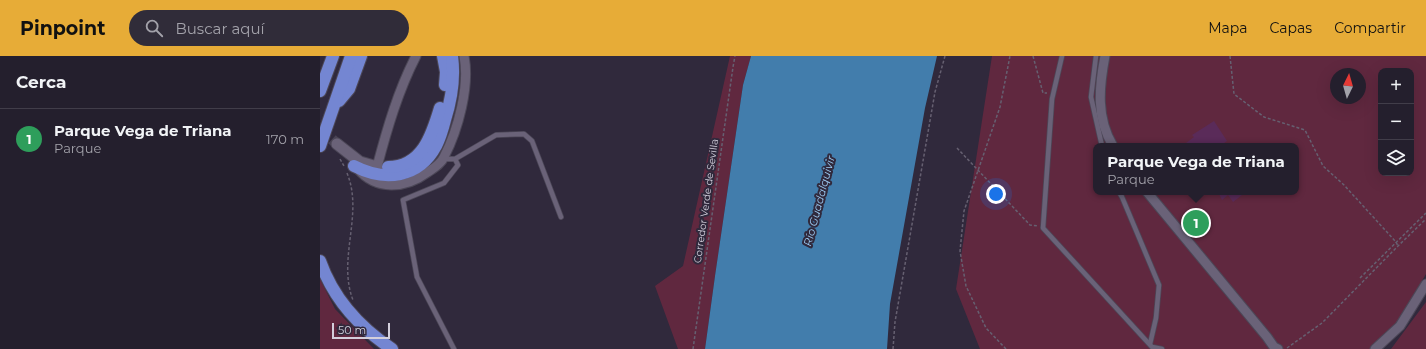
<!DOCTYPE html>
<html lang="es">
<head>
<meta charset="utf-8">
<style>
  :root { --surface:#241f2d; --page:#302c39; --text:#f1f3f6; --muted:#a3a2aa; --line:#413d49; --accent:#e7ac37 }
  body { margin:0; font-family:Montserrat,sans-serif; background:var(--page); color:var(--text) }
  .controls { position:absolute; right:12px; top:12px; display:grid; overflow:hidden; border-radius:8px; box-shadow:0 4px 16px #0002 }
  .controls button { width:36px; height:36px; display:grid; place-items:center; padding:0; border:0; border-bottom:1px solid var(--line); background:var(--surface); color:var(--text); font:20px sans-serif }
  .compass { position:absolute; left:1010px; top:12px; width:36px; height:36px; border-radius:50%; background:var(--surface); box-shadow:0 4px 16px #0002; rotate:5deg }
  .scale { position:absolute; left:12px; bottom:10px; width:58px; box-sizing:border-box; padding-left:4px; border:2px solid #d3cfdc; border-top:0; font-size:11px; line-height:14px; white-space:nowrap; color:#d3cfdc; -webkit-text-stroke:3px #30293c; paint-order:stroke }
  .you { position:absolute; left:676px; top:138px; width:14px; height:14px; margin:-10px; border:3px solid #fff; border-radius:50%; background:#1a73e8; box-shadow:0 0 0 6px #1a73e833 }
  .badge { display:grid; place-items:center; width:26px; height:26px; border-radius:50%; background:var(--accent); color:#fff; font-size:13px; font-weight:700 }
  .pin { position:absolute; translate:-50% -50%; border:2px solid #fff; box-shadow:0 1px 4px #0006 }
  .popup { position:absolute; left:773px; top:87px; width:206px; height:52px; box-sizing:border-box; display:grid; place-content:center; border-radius:8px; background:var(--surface); filter:drop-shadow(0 1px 3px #0005); font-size:13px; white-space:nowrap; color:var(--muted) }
  .popup b { font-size:15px; color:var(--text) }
  .popup::after { content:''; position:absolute; left:50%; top:100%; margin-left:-8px; border:8px solid transparent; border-top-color:var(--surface) }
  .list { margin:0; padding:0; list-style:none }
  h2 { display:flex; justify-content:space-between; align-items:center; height:52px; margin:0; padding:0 16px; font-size:17px }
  h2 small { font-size:13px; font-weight:400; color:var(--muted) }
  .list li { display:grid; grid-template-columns:26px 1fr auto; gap:12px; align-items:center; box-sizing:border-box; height:60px; padding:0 16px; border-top:1px solid var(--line) }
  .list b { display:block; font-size:15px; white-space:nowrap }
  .list p { margin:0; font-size:13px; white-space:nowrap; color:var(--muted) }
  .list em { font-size:13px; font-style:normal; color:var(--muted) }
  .icon { flex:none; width:22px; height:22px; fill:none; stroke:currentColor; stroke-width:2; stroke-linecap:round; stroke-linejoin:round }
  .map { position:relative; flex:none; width:1106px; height:293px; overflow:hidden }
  header { display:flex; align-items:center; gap:24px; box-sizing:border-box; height:56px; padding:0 20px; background:var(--accent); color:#111 }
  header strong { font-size:19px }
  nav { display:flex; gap:22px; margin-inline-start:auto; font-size:14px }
  .search { width:280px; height:36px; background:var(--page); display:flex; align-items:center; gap:10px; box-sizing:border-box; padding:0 14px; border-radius:22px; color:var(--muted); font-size:15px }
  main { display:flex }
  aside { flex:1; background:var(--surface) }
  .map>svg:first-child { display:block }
  .green { fill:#60283f; fill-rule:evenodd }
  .water { fill:#427dac }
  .building { fill:#5a2b59 }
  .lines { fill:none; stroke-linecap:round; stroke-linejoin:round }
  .secondary-tunnel { stroke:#484254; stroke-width:11; stroke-dasharray:11 5.5; stroke-linecap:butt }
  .service-casing { stroke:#4c4757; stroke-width:6 }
  .minor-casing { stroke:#4c4757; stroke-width:11 }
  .secondary-casing { stroke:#4c4757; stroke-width:13 }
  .motorway-casing { stroke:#4c4757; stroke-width:14 }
  .path { stroke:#666071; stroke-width:1.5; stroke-dasharray:3 2; stroke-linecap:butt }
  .service { stroke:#6a6278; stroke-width:4.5 }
  .minor { stroke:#6a6278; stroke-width:9 }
  .secondary { stroke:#6a6278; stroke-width:11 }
  .motorway { stroke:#7486d2; stroke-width:12 }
  .labels { text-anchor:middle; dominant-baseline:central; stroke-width:4; stroke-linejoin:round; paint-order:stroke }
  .street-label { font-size:10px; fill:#d3cfdc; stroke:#30293c }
  .water-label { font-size:11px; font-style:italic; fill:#9ecdf5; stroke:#30293c }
</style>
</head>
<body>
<header>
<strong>Pinpoint</strong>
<div class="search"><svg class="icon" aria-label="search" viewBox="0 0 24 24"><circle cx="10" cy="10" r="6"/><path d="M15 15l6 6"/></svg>Buscar aquí</div>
<nav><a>Mapa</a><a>Capas</a><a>Compartir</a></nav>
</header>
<main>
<aside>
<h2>Cerca<small></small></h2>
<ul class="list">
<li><span class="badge" style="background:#2e9e5b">1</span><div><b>Parque Vega de Triana</b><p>Parque</p></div><em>170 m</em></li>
</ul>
</aside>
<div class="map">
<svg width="1106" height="293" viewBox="0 0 1106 293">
  <rect width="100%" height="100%" fill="#30293c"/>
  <g class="green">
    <polygon points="410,0 431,0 423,29 395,220 385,293 358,293 335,230 363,210"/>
    <path d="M672,0H1106V218L1061,293H660L636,233ZM1061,15H1091V117H1061ZM1016,18H1040V42H1016ZM776,90H976V136H776Z"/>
    <polygon points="0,223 15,253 54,293 0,293"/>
    <polygon points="1106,246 1106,293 1071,293"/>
  </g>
  <polygon class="water" points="431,0 617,0 605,52 570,248 567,293 385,293 395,220 423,29"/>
  <g class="building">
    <polygon points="894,65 907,85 900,90 862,90 874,81 872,79"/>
    <polygon points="898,136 926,136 913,146 908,139 902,144"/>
  </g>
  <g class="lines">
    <polyline class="secondary-tunnel" points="0,72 17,88"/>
    <g class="service-casing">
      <g id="service">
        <polyline points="742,0 732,43 723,172 832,291 842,293"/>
        <polyline points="776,0 771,41 782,90"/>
        <polyline points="124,103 135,103 176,79 204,78 212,85 241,161"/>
        <polyline points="799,136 802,141 839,229 836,262 830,288"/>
        <polyline points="134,293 97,221 83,144 124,127 138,109 135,103"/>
      </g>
    </g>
    <g class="minor-casing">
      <g id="minor">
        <path d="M785,0C779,31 776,62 793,90"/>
        <path d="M57,111C67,73 78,35 96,0"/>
        <path d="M37,112C56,135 85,133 108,116C114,112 121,108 124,101C138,74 150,30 144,0"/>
        <polyline points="827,136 947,281 954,291 958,293"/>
        <polyline points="1055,293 1080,270 1106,228"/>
      </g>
    </g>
    <g class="secondary-casing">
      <polyline id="secondary" points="17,88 40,106 57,111"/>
    </g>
    <g class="motorway-casing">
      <g id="motorway">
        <polyline points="123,0 126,16 125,29"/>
        <polyline points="0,35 13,0"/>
        <polyline points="19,45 29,33 41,0"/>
        <polyline points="0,90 31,0"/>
        <path d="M34,110C65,126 99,122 116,90C120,82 123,72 125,64C132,42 135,22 132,0"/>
        <path d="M68,111C102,111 112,79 120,52"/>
        <path d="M0,205C13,242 39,271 72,293"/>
      </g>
    </g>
    <g class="path">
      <polyline points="713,0 723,37 727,37"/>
      <polyline points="910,0 914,38 944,61 985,74 1003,110 1024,129 1076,186 1078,190"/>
      <polyline points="637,92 710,169 718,170"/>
      <polyline points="20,103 24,110"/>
      <path d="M27,117C44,158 17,203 33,244"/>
      <polyline points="1040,222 1106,157"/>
      <polyline points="967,292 1002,267 1078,190 1106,163"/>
      <polyline points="373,293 413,11 415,0"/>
      <polyline points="573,293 575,266 615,36 625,0"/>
      <polyline points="686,293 666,272 646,230 640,195 644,155 680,51 690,0"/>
    </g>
    <use href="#service" class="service"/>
    <use href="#minor" class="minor"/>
    <use href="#secondary" class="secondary"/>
    <use href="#motorway" class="motorway"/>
  </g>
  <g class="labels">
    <g class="street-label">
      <text transform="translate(386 145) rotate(-82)">Corredor Verde de Sevilla</text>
    </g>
    <g class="water-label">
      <text transform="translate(499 145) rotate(-75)">Río Guadalquivir</text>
    </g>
  </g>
</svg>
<div class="controls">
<button>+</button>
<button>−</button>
<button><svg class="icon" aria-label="layers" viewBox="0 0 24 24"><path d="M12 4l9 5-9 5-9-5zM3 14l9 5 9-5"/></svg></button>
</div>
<svg class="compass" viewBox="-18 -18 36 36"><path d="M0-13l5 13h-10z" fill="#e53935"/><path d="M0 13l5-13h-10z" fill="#a3a2aa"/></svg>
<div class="scale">50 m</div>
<div class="you"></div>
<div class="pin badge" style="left:876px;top:167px;background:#2e9e5b">1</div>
<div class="popup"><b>Parque Vega de Triana</b>Parque</div>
</div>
</main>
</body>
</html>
